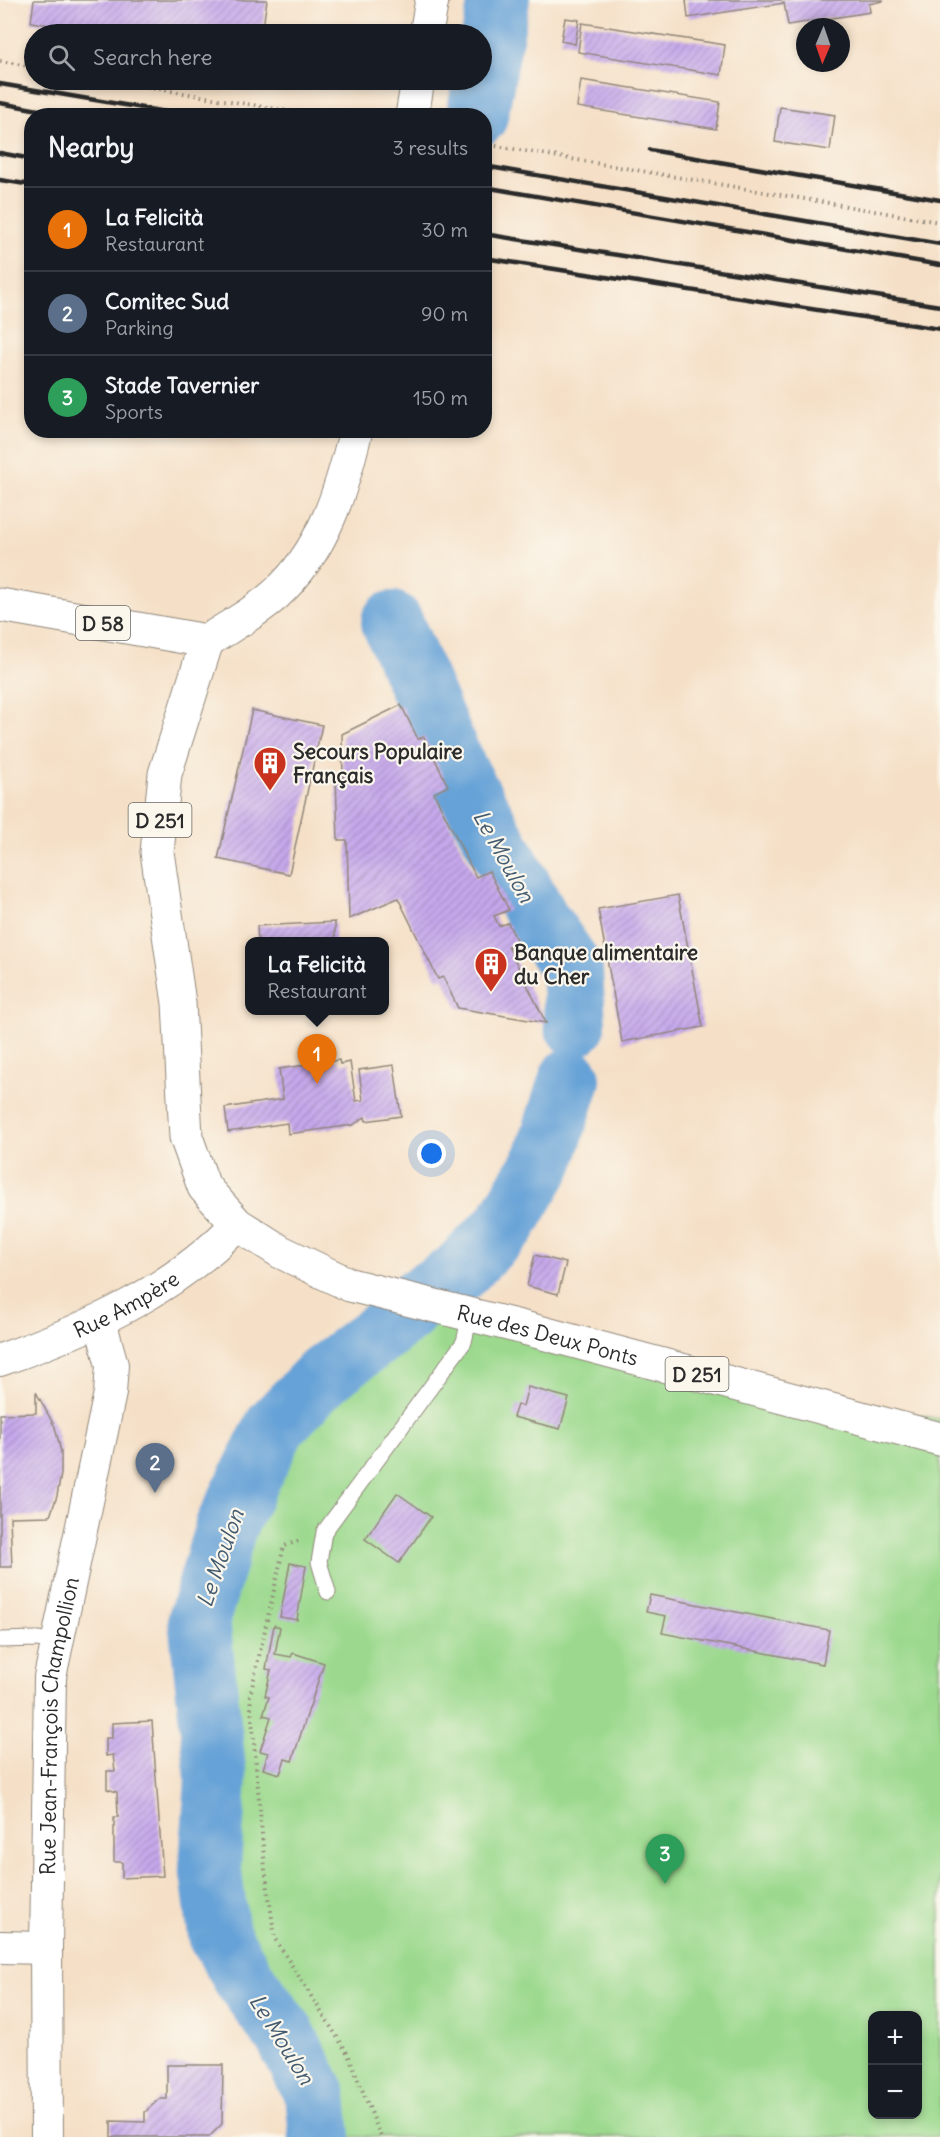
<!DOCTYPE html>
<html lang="en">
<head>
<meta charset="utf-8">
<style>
  :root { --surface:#171b24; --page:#242831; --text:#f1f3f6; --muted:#9ea1a6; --line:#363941; --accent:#b45309 }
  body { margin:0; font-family:Delius,sans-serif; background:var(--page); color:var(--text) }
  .controls { position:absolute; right:18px; bottom:18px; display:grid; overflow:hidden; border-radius:12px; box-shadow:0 3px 9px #0003 }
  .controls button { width:54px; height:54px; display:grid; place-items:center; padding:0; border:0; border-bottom:2px solid var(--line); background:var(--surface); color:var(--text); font:30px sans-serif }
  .compass { position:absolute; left:796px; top:18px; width:54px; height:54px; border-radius:50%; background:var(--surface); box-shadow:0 3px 9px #0003; rotate:182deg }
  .you { position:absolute; left:432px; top:1154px; width:21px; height:21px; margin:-15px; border:4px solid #fff; border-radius:50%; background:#1a73e8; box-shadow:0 0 0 9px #1a73e833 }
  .badge { display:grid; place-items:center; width:39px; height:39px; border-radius:50%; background:var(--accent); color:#fff; font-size:20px; font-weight:700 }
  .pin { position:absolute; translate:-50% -50px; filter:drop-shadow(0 2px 3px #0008) }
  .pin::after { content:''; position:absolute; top:32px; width:21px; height:18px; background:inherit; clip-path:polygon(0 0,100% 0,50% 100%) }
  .popup { position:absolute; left:245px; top:937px; width:144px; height:78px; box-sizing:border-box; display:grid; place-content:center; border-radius:12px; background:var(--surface); filter:drop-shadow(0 2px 4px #0005); font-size:20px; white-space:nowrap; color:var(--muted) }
  .popup b { font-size:22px; color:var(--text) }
  .popup::after { content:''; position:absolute; left:50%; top:100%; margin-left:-12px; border:12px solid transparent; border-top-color:var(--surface) }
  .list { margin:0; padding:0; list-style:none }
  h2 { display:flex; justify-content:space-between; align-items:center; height:78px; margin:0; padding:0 24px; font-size:26px }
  h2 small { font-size:20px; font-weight:400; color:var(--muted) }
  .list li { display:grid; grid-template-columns:39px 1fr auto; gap:18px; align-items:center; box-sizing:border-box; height:84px; padding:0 24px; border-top:2px solid var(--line) }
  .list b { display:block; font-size:22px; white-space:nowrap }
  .list p { margin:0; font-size:20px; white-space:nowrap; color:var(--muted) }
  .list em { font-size:20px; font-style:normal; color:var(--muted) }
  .icon { flex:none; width:33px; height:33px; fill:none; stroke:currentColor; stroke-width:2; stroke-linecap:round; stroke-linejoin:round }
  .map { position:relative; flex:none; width:940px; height:2137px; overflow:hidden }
  .search { position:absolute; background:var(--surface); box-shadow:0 3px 9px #0003; left:24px; top:24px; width:468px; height:66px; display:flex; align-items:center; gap:15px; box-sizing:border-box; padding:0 21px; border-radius:33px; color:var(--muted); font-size:22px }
  .panel { position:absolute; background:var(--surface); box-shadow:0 3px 9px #0003; left:24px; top:108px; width:468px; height:330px; border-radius:24px }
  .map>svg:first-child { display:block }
  .green { fill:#9cd98e; stroke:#64825c; stroke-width:1.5; fill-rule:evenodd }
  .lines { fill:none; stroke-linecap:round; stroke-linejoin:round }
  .river { stroke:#66a2d7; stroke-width:62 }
  .building { fill:url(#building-hatch) }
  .lane-casing { stroke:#908679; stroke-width:17 }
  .street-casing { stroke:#908679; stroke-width:34 }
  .secondary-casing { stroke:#908679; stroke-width:35 }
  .primary-casing { stroke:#908679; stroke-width:35 }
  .path { stroke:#908679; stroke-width:4; stroke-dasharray:1.5 4.5; stroke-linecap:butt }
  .lane { stroke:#fff; stroke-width:15 }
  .street { stroke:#fff; stroke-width:32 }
  .secondary { stroke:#fff; stroke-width:33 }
  .primary { stroke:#fff; stroke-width:33 }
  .rail { stroke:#2b2b2b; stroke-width:4.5 }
  .labels { text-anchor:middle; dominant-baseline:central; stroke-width:4.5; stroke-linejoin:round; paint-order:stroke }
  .shield { fill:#fbf7ec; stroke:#696865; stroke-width:1.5 }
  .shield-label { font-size:20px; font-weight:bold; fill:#2b2b2b }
  .poi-label { font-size:21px; font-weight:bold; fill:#2b2b2b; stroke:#fbf7ec; text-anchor:start }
  .street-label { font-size:21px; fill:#2b2b2b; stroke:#fbf7ec }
  .water-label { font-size:22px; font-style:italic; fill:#435b70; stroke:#fbf7ec }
</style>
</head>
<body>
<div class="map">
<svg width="940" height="2137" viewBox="0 0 940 2137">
  <defs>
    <pattern id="building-hatch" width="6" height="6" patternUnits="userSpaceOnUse" patternTransform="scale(1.5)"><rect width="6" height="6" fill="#c6a8ec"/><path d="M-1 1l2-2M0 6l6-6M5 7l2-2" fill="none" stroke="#a189bf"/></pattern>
  </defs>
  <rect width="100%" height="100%" fill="#fbf7ec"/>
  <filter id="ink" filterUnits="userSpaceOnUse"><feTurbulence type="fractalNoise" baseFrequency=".0167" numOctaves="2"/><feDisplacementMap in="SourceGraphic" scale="12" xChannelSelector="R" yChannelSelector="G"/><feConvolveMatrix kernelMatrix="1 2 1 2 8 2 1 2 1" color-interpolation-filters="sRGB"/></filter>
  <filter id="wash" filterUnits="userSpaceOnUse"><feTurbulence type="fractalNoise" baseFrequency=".008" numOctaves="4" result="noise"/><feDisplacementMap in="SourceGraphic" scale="24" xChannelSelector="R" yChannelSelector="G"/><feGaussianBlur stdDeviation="1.35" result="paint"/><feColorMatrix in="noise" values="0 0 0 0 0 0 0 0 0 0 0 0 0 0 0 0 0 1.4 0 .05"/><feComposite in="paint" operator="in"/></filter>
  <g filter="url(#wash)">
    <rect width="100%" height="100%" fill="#f5e0c7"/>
    <path class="green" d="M405,1314L940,1419V2137H333L316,2096L286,2037L244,1979L219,1935L210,1865L216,1778L199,1619L226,1526L276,1425L323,1376ZM872,2016H918V2114H872Z"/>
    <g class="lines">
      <g class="river">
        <polyline points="477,116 499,0"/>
        <polyline points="392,622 453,763 539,920 572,968 575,1025"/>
        <polyline points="320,2137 316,2096 286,2037 244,1979 219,1935 210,1865 216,1778 199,1619 226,1526 276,1425 323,1376 405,1314 414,1301 457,1274 505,1226 544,1160 570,1079"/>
      </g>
    </g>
    <g id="blocks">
      <g class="building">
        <polygon points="34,0 267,0 262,34 76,34 77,29 31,22"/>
        <polygon points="686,0 883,0 883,1 869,4 870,12 788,25 784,3 688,18"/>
        <polygon points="565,18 579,20 575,44 561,41"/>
        <polygon points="582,23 725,45 721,75 578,52"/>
        <polygon points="581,80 720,102 716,129 577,107"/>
        <polygon points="780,107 835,115 830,150 775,142"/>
        <polygon points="401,705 418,739 424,737 448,786 434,793 476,877 489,871 509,910 494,916 499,926 508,923 517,942 508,946 546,1023 458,1008 443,977 438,979 398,898 349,919 347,840 338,840 336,778 343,778 342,734"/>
        <polygon points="252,710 322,725 289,874 218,859"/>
        <polygon points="678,895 703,1027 622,1042 598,909"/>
        <polygon points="335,922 335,942 258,942 257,926"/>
        <polygon points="339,1060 340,1064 350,1062 356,1101 363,1100 359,1070 394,1065 401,1116 366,1121 365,1117 353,1125 288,1134 287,1123 228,1132 225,1108 283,1099 279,1069"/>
        <polygon points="535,1255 566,1263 558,1294 527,1286"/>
        <polygon points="528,1387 569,1398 560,1429 513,1417 517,1405 523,1406"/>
        <polygon points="36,1392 55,1427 61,1452 61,1474 57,1496 50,1516 10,1517 12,1567 0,1567 0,1414 36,1413"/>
        <polygon points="397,1493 431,1517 399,1563 365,1539"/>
        <polygon points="290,1563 306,1566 297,1620 280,1617"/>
        <polygon points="650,1595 829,1630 823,1664 662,1633 666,1616 646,1612"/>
        <polygon points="274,1625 280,1627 275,1654 291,1657 293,1653 324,1663 292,1761 285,1759 280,1774 263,1769 268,1753 260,1751 271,1717 263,1715 269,1697 265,1696 271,1670 266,1669"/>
        <polygon points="152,1721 163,1876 122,1878 122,1862 114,1862 114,1817 118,1817 117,1792 107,1789 107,1771 115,1771 113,1755 106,1756 106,1738 112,1738 112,1723"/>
        <polygon points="167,2065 223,2065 222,2124 209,2137 111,2137 111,2121 145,2122 145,2112 159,2099 167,2099"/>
      </g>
    </g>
  </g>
  <g filter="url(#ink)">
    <use href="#blocks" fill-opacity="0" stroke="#908679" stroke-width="1.5"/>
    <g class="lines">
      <g class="lane-casing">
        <g id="lane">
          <polyline points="328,1592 319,1562 324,1532 464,1342 470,1315"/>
          <polyline points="0,1640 37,1639 58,1642"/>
        </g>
      </g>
      <g class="street-casing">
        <g id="street">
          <path id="s1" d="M0,1360C86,1330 174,1291 237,1224"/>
          <polyline points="0,1947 46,1948"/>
          <path id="s2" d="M47,2137L46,1948L50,1677L110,1393L112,1365L100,1321"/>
        </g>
      </g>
      <g class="secondary-casing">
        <g id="secondary">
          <polyline points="426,34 432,0"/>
          <polyline points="412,116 418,80"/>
          <path d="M207,641C230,626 255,613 276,594C324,550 341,492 356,430"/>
        </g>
      </g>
      <g class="primary-casing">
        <g id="primary">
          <path id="s3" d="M0,605L207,641L165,774L157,852L179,1003L186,1137L204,1187L237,1224L281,1252L350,1285L524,1328L940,1439"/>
        </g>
      </g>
      <g class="path">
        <polyline points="0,61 34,67"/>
        <polyline points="106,80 318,116"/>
        <polyline points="484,144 939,222"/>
        <polyline points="298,1541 284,1546 250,1696 265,1869 275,1939 348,2054 381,2137"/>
      </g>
      <use href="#lane" class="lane"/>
      <use href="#street" class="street"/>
      <use href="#secondary" class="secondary"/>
      <use href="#primary" class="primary"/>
      <g class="rail">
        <polyline points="0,84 190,116"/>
        <polyline points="0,103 72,116"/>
        <polyline points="650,150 940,200"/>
        <polyline points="0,153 32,159"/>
        <polyline points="484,166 940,244"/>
        <polyline points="0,180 32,185"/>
        <polyline points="484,187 940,265"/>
        <polyline points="484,234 940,306"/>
        <polyline points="484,258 940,329"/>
      </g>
    </g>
  </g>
  <defs>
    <g id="building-pin" transform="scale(1.725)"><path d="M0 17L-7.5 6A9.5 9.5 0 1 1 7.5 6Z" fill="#c8321e" stroke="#fbf7ec"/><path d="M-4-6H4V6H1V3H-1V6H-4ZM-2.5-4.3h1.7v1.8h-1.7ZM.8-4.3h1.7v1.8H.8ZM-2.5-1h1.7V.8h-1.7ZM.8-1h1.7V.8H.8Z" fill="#fff"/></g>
  </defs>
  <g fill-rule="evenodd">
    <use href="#building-pin" x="270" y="763"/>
    <use href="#building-pin" x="491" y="964"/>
  </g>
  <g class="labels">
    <g class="shield">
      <rect x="76" y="606" width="54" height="34" rx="4.5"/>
      <rect x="128.5" y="803" width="63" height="34" rx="4.5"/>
      <rect x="665.5" y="1357" width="63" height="34" rx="4.5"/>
    </g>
    <g class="shield-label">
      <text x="103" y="623">D 58</text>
      <text x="160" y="820">D 251</text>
      <text x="697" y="1374">D 251</text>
    </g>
    <g class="poi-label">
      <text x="293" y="751">Secours Populaire<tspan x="293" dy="24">Français</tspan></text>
      <text x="514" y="952">Banque alimentaire<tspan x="514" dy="24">du Cher</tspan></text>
    </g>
    <g class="street-label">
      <text stroke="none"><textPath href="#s1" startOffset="138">Rue Ampère</textPath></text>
      <text stroke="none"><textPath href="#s3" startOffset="1150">Rue des Deux Ponts</textPath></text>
      <text stroke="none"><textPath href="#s2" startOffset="412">Rue Jean-François Champollion</textPath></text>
    </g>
    <g class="water-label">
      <text transform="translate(504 856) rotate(61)">Le Moulon</text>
      <text transform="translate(220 1558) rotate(-71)">Le Moulon</text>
      <text transform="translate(282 2039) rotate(58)">Le Moulon</text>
    </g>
  </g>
</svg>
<div class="controls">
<button>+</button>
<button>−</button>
</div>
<svg class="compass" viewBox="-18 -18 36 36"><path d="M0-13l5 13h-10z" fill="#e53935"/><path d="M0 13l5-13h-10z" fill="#9ea1a6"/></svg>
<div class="you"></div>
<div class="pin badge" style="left:317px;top:1084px;background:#e8710a">1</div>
<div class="popup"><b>La Felicità</b>Restaurant</div>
<div class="pin badge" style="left:155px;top:1493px;background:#5c6f8a">2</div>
<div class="pin badge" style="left:665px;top:1884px;background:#2e9e5b">3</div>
<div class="search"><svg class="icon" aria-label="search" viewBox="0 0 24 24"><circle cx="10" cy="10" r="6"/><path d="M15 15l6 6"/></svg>Search here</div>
<section class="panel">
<h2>Nearby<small>3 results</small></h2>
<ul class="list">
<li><span class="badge" style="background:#e8710a">1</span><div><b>La Felicità</b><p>Restaurant</p></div><em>30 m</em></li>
<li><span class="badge" style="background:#5c6f8a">2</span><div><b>Comitec Sud</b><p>Parking</p></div><em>90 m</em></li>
<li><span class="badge" style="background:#2e9e5b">3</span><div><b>Stade Tavernier</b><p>Sports</p></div><em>150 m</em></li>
</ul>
</section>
</div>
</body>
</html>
